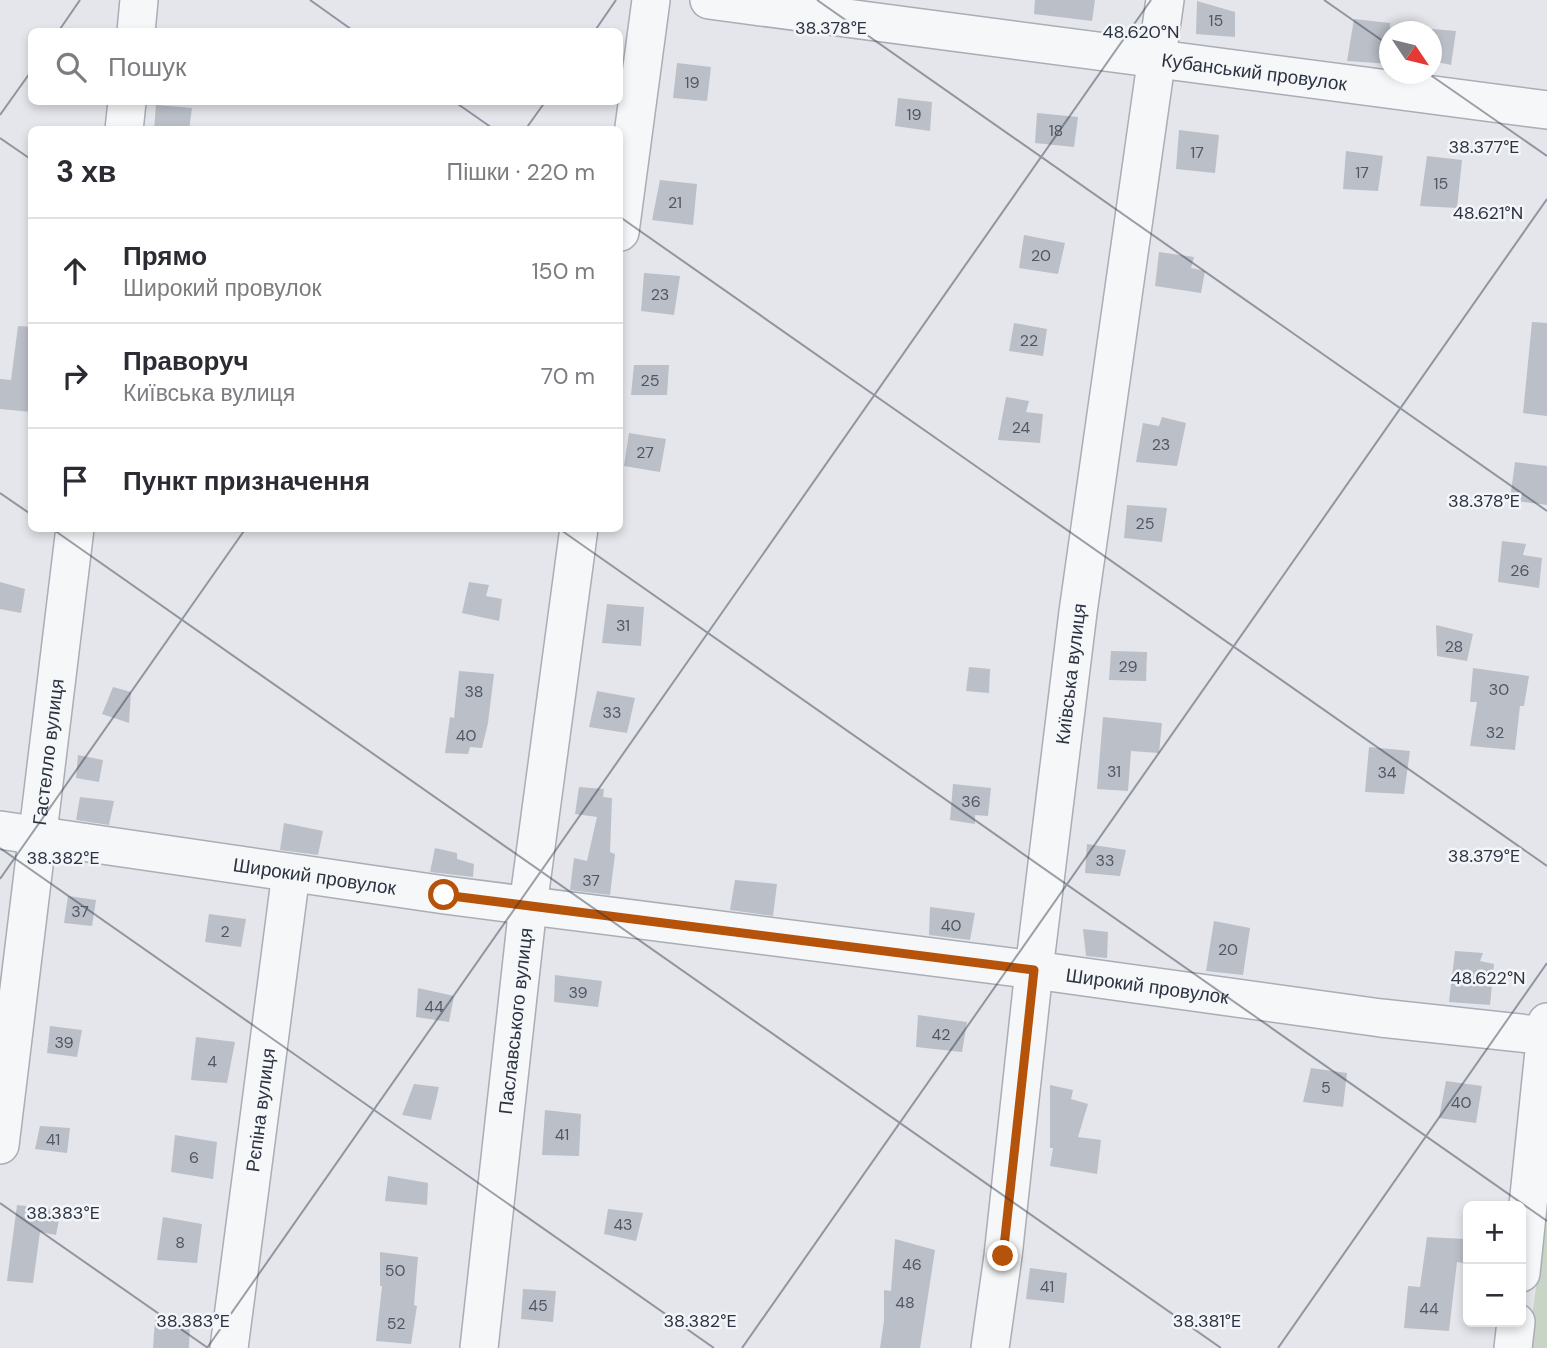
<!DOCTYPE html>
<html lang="uk">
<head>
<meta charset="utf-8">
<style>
  :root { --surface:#fff; --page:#f2f2f3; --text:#2b2b33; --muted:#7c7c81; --line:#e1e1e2 }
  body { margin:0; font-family:"DM Sans",sans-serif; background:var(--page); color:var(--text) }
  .controls { position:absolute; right:21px; bottom:21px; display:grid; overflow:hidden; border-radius:10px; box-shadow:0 4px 10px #0003 }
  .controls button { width:63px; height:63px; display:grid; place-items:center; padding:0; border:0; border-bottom:2px solid var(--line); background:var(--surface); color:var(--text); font:35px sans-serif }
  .compass { position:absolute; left:1379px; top:21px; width:63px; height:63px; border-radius:50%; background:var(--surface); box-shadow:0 4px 10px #0003; rotate:125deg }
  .stop { position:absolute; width:21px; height:21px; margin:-16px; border:5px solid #b45309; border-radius:50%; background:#fff }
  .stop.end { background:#b45309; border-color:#fff; box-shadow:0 2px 7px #0008 }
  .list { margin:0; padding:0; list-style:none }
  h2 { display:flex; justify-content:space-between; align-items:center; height:91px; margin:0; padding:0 28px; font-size:30px }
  h2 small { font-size:23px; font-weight:400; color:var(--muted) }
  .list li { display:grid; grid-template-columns:46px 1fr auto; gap:21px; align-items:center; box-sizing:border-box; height:105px; padding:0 28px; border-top:2px solid var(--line) }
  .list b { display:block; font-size:26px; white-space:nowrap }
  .list p { margin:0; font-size:23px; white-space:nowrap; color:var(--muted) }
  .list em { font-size:23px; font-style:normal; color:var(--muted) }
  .icon { flex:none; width:38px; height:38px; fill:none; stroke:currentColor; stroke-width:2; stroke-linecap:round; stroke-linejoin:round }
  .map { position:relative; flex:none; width:1547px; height:1348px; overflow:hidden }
  .search { position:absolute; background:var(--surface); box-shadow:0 4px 10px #0003; left:28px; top:28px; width:595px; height:77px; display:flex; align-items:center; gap:18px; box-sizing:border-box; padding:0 24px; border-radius:10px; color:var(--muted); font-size:26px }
  .panel { position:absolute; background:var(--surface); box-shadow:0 4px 10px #0003; left:28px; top:126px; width:595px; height:406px; border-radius:10px }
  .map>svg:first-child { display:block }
  .green { fill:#c8d4c5 }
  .building { fill:#bbbfc8 }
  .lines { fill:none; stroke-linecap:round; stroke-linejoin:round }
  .minor-casing { stroke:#a9adb5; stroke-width:40 }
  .minor { stroke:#f6f7f9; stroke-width:37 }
  .route { stroke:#b45309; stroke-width:9 }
  .ticks { fill:none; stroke:#2c3343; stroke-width:2; stroke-opacity:0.45 }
  .labels { text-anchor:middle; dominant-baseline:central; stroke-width:5; stroke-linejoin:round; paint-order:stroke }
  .number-label { font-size:16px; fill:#505664 }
  .street-label { font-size:19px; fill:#2c3343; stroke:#f3f5f8 }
  .ticks-label { font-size:18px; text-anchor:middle; fill:#2c3343; stroke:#f3f5f8; stroke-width:5; stroke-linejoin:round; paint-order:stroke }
</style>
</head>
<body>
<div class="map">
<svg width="1547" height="1348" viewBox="0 0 1547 1348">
  <rect width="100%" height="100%" fill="#e4e6eb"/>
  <polygon class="green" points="1547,1202 1547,1348 1528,1348"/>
  <g class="building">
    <polygon points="1035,0 1095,0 1092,21 1034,14"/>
    <polygon points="1197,1 1235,12 1235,37 1196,34"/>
    <polygon points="1354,19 1390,23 1390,64 1347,61"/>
    <polygon points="1432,29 1456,31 1451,65 1432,61"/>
    <polygon points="677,63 711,67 707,101 673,98"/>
    <polygon points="898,98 932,102 930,131 895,126"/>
    <polygon points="156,105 192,108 189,130 154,130"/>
    <polygon points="1037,113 1078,117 1074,147 1035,143"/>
    <polygon points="1179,130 1219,135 1215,173 1176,169"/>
    <polygon points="1346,151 1383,156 1378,191 1343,189"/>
    <polygon points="1427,156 1462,160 1457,208 1420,206"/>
    <polygon points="660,180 697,184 693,225 652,220"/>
    <polygon points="1024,235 1065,243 1058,274 1019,268"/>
    <polygon points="1159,252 1194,257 1191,268 1205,271 1201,293 1155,286"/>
    <polygon points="644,273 680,276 674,315 641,311"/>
    <polygon points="1532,322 1547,323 1547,416 1523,413"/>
    <polygon points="1014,323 1047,329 1043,356 1009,351"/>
    <polygon points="18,326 32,327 32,412 0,409 0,379 11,380"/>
    <polygon points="634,365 669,365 667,395 631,395"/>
    <polygon points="1006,397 1029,401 1026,412 1043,414 1040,443 998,440"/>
    <polygon points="1162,417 1186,423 1177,466 1136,462 1143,423 1159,426"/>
    <polygon points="629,433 666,439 660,472 624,466"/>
    <polygon points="1515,462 1547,466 1547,505 1510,500"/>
    <polygon points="1127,505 1167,508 1162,542 1124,538"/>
    <polygon points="1502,541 1526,544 1523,555 1542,558 1539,588 1498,582"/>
    <polygon points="0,582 25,589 21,613 0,609"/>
    <polygon points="469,582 489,585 486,596 502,599 499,621 462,613"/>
    <polygon points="607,604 644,607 641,646 602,643"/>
    <polygon points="1436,625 1473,634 1467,661 1437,656"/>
    <polygon points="1111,651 1147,652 1146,681 1109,680"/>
    <polygon points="969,667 990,669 989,693 966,691"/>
    <polygon points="1473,668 1529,676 1524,706 1520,706 1515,750 1470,746 1477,702 1470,702"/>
    <polygon points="459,671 494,674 488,723 482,748 470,747 468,754 445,753 450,717 454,718"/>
    <polygon points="113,687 131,692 129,723 102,714"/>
    <polygon points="597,691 635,698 627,733 589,727"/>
    <polygon points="1103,717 1162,723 1159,753 1131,751 1128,791 1097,789"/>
    <polygon points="1369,747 1410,751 1404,794 1365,792"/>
    <polygon points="78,755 103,760 99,782 76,778"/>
    <polygon points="953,784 991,788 988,816 975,815 975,824 950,820"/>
    <polygon points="579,787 604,789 603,797 612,798 610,852 615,854 610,895 570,890 574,858 587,861 597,817 575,814"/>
    <polygon points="80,797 114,801 109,825 76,820"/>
    <polygon points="284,823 323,831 318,855 280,850"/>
    <polygon points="1087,844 1126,850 1120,876 1085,873"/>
    <polygon points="435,848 457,853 457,859 474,864 473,877 430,872"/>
    <polygon points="735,880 777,884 773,916 730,910"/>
    <polygon points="68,896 96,900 92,926 64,923"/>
    <polygon points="930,907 975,913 970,940 929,935"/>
    <polygon points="209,914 246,919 241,947 205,942"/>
    <polygon points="1214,921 1250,928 1243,975 1206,971"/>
    <polygon points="1083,929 1108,932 1107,958 1086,956"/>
    <polygon points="1455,951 1483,953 1480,961 1494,964 1490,1005 1449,1002"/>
    <polygon points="555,975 602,981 598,1007 554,1002"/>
    <polygon points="418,988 454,996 449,1022 416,1017"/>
    <polygon points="918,1015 967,1022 962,1052 916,1047"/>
    <polygon points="50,1026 82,1030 77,1057 47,1053"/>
    <polygon points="196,1037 235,1042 227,1083 191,1080"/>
    <polygon points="1311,1068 1347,1073 1343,1107 1303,1102"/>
    <polygon points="1446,1081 1482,1086 1476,1123 1439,1118"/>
    <polygon points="414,1084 439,1087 431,1120 402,1115"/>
    <polygon points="1050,1085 1073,1090 1071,1099 1088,1104 1078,1137 1101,1140 1097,1174 1050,1166 1053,1148 1050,1148"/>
    <polygon points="545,1110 581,1114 579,1156 542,1155"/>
    <polygon points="40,1126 70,1128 67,1153 35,1149"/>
    <polygon points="175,1135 217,1142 213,1179 171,1172"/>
    <polygon points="388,1176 428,1183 427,1205 385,1201"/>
    <polygon points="17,1205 61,1210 56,1235 40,1232 33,1283 7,1281"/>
    <polygon points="608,1209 643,1213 636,1241 604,1234"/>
    <polygon points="163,1217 202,1224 197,1263 157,1260"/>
    <polygon points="1427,1237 1465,1239 1463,1263 1457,1262 1449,1331 1404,1328 1408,1286 1420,1287"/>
    <polygon points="895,1239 935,1250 920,1348 880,1348 884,1321 884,1290 891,1291"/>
    <polygon points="380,1252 418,1257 414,1305 417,1306 411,1344 376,1341 382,1286 380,1286"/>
    <polygon points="1030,1268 1067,1273 1064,1303 1026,1299"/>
    <polygon points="523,1289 556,1291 553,1322 521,1319"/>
    <polygon points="155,1319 190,1323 189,1348 153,1348"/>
  </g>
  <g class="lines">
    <g class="minor-casing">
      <g id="minor">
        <path id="s1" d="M709,0L1547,110"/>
        <polyline points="136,32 139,0"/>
        <polyline points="124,130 127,102"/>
        <polyline points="620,232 651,0"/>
        <path id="s2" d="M0,830L445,895L1034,970L1381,1018L1547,1036"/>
        <path id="s3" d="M0,1145L75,528"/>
        <polyline points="1521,1273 1547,1022"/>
        <path id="s4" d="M229,1348L291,873"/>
        <path id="s5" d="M479,1348L528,906L579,528"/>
        <path id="s6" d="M990,1348L1003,1256L1034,970L1078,612L1165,0"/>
        <polyline points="1513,1348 1516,1322"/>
      </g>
    </g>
    <use href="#minor" class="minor"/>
  </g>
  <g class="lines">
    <polyline class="route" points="444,895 1034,970 1003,1256"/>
  </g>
  <path class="ticks" d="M310,0L355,32M817,0L1547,511M1324,0L1390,46M58,32L80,0M594,32L616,0M1429,74L1547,156M455,102L495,130M0,115L32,70M525,130L545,102M0,138L32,160M620,217L1547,866M0,493L32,515M51,528L1221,1348M558,528L1547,1221M0,848L714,1348M0,879L246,528M0,1203L208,1348M207,1348L1151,0M742,1348L1547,199M1278,1348L1547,963"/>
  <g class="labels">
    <g class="number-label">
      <text x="1216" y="20">15</text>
      <text x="692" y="82">19</text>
      <text x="914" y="114">19</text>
      <text x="1056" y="130">18</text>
      <text x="1197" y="152">17</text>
      <text x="1362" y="172">17</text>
      <text x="1441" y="183">15</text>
      <text x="675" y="202">21</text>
      <text x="1041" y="255">20</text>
      <text x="660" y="294">23</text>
      <text x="1029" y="340">22</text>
      <text x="650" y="380">25</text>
      <text x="1021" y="427">24</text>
      <text x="1161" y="444">23</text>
      <text x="645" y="452">27</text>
      <text x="1145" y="523">25</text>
      <text x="1520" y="570">26</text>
      <text x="623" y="625">31</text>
      <text x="1454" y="646">28</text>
      <text x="1128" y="666">29</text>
      <text x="1499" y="689">30</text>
      <text x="474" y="691">38</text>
      <text x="612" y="712">33</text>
      <text x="1495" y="732">32</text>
      <text x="466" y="735">40</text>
      <text x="1114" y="771">31</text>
      <text x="1387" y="772">34</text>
      <text x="971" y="801">36</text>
      <text x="1105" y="860">33</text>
      <text x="591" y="880">37</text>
      <text x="80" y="911">37</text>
      <text x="951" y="925">40</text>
      <text x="225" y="931">2</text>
      <text x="1228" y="949">20</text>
      <text x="578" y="992">39</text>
      <text x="434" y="1006">44</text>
      <text x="941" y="1034">42</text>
      <text x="64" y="1042">39</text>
      <text x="212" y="1061">4</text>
      <text x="1326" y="1087">5</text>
      <text x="1461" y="1102">40</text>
      <text x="562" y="1134">41</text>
      <text x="53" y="1139">41</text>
      <text x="194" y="1157">6</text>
      <text x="623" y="1224">43</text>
      <text x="180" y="1242">8</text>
      <text x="912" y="1264">46</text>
      <text x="395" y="1270">50</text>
      <text x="1047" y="1286">41</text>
      <text x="905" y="1302">48</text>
      <text x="538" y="1305">45</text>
      <text x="1429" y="1308">44</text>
      <text x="396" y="1323">52</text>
    </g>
    <g class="street-label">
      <text stroke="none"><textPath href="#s1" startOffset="550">Кубанський провулок</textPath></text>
      <text stroke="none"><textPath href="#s6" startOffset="679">Київська вулиця</textPath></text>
      <text stroke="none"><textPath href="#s3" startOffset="396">Гастелло вулиця</textPath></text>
      <text stroke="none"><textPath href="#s2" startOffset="318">Широкий провулок</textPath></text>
      <text stroke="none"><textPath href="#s2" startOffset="1158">Широкий провулок</textPath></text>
      <text stroke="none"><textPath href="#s5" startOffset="329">Паславського вулиця</textPath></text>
      <text stroke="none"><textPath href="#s4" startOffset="240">Рєпіна вулиця</textPath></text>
    </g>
  </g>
  <g class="ticks-label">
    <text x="831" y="34">38.378°E</text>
    <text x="1141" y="38">48.620°N</text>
    <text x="1484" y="153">38.377°E</text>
    <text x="1488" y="219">48.621°N</text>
    <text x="1484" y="507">38.378°E</text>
    <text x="1484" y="862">38.379°E</text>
    <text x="63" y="864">38.382°E</text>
    <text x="1488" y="984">48.622°N</text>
    <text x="63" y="1219">38.383°E</text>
    <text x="193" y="1327">38.383°E</text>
    <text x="700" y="1327">38.382°E</text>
    <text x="1207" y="1327">38.381°E</text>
  </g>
</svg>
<div class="controls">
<button>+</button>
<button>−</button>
</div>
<svg class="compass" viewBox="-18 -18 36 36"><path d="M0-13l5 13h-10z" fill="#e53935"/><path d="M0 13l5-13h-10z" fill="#7c7c81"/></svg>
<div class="stop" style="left:444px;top:895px"></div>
<div class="stop end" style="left:1003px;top:1256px"></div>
<div class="search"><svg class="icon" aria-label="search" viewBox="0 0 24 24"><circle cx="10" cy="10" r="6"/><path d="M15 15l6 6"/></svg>Пошук</div>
<section class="panel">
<h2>3 хв<small>Пішки · 220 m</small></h2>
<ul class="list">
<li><svg class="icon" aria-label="ahead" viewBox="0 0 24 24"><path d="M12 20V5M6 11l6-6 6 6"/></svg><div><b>Прямо</b><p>Широкий провулок</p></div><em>150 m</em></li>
<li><svg class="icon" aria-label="right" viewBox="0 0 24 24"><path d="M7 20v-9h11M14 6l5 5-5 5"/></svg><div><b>Праворуч</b><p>Київська вулиця</p></div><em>70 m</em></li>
<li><svg class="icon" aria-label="arrive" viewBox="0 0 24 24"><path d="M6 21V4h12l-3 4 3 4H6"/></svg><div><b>Пункт призначення</b></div></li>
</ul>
</section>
</div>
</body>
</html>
